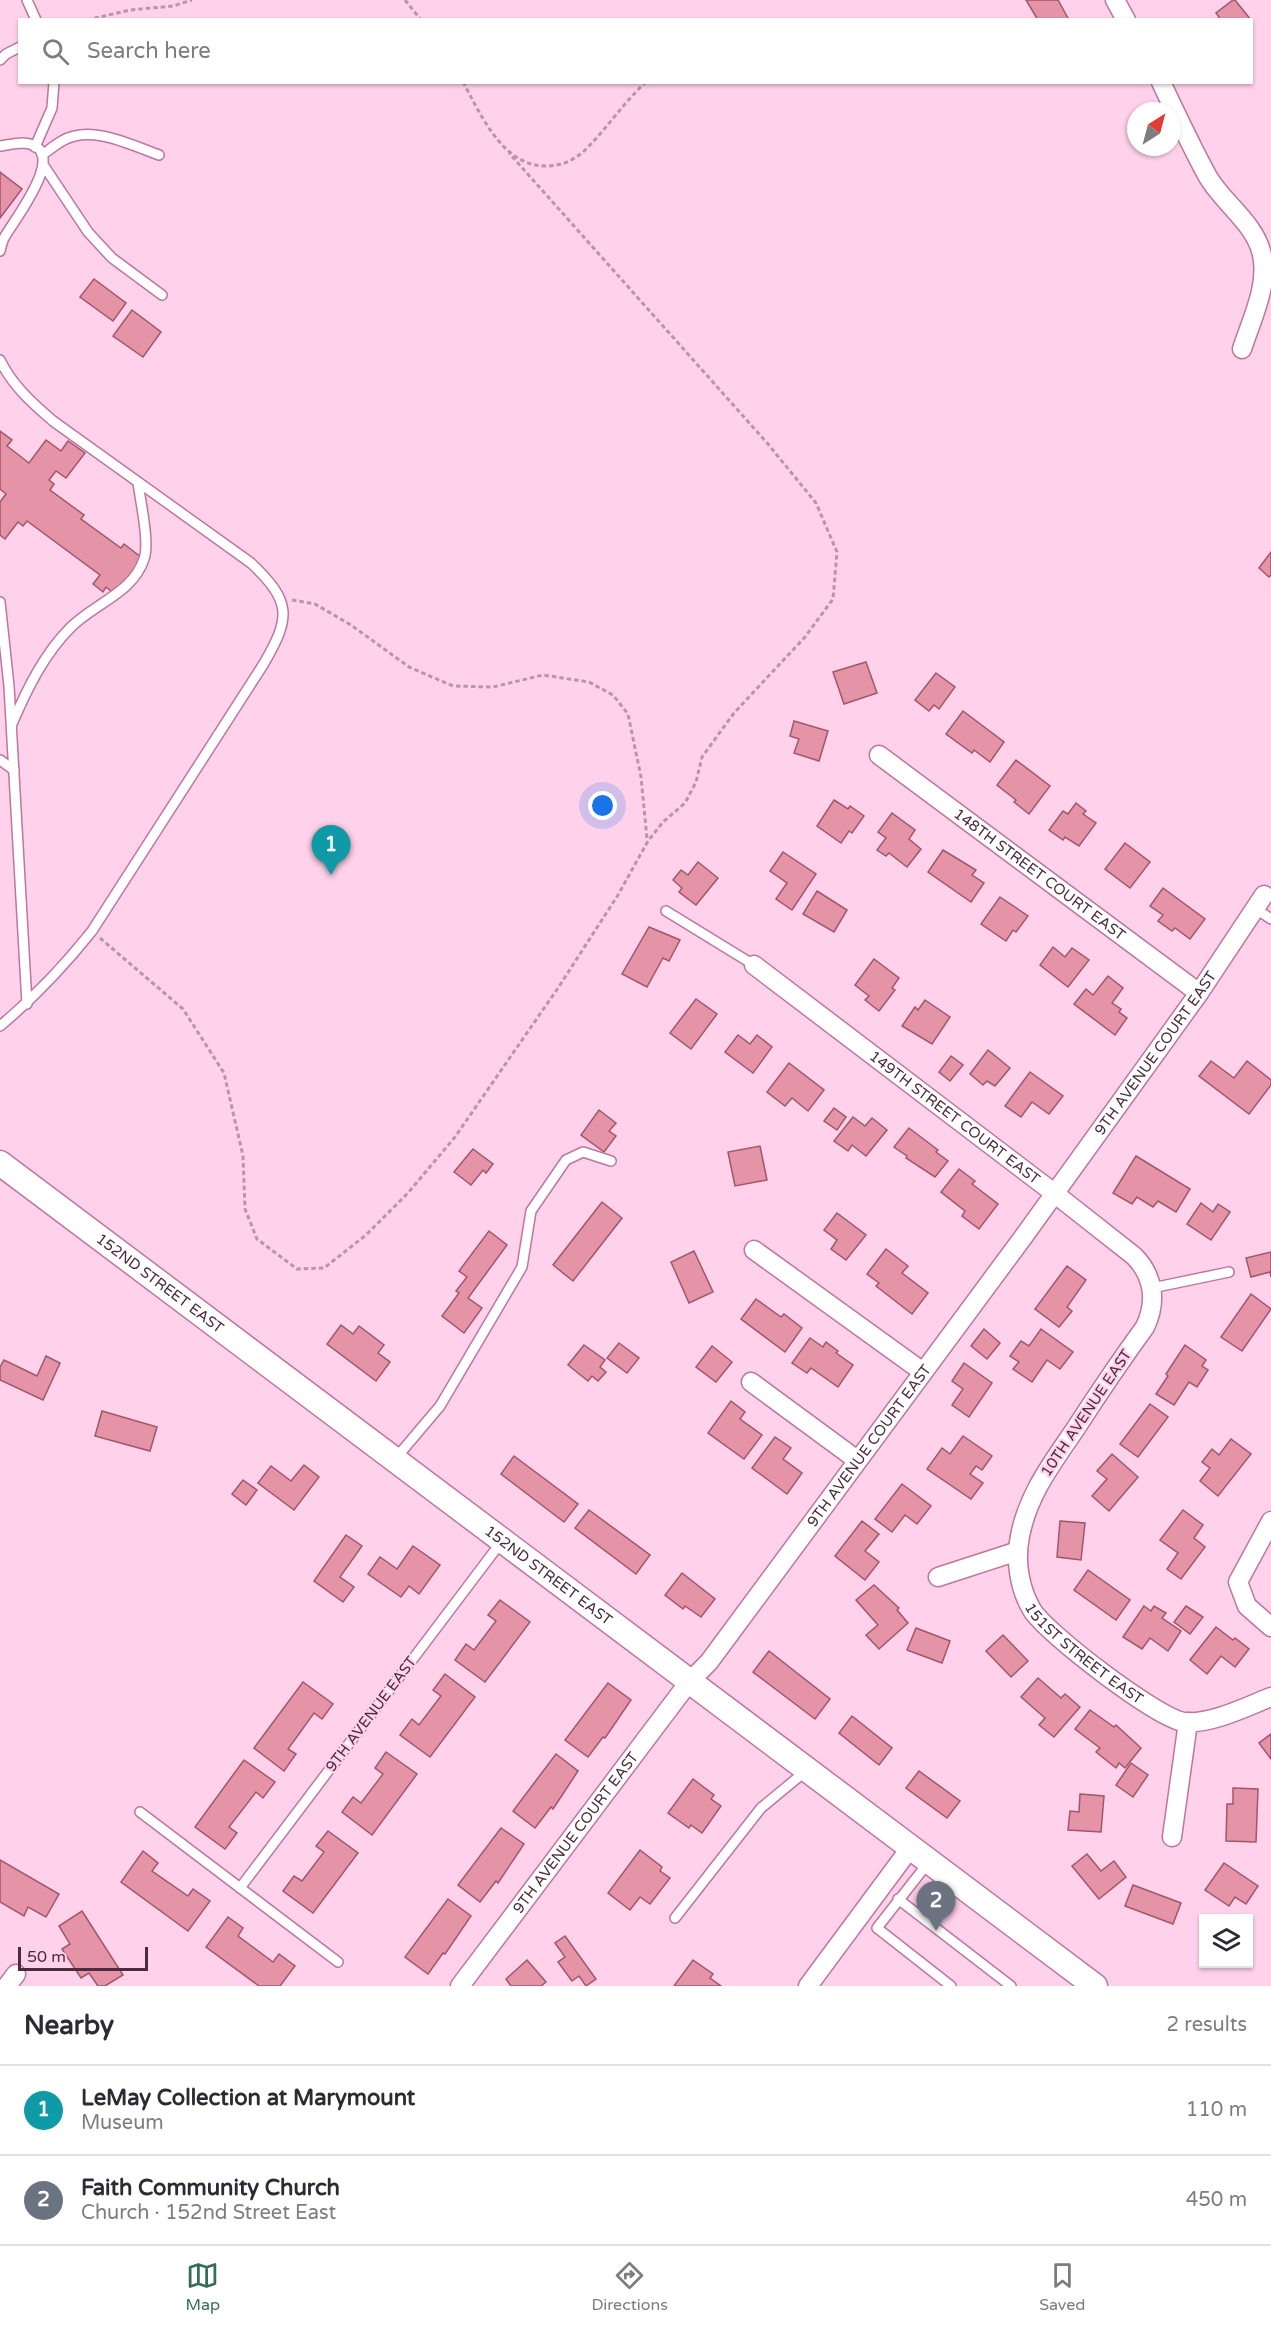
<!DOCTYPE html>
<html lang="en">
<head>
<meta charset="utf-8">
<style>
  :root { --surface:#fff; --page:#f2f2f3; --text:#2b2b33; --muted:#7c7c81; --line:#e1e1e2; --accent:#356e57 }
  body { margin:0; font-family:"Varela Round",sans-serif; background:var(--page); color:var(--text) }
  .controls { position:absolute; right:18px; bottom:18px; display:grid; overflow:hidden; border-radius:0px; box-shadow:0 2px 4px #0004 }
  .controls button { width:54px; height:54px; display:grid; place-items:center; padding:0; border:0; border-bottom:2px solid var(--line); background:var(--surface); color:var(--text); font:30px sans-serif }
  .compass { position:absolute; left:1127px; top:102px; width:54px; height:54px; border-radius:50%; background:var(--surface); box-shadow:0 2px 4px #0004; rotate:36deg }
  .scale { position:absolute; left:18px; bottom:15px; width:130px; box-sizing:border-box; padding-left:6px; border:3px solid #4a2c3d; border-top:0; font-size:16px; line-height:21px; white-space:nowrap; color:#4a2c3d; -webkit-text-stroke:4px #ffd1ea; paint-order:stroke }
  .you { position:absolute; left:603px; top:806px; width:21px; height:21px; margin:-15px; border:4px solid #fff; border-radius:50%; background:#1a73e8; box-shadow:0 0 0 9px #1a73e833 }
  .badge { display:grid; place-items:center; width:39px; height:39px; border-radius:50%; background:var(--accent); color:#fff; font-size:20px; font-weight:700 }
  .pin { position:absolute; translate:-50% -50px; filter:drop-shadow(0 2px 3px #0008) }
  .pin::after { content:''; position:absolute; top:32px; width:21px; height:18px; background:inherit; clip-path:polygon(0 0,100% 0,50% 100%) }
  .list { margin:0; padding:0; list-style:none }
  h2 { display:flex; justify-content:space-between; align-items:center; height:78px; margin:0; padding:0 24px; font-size:26px }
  h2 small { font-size:20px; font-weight:400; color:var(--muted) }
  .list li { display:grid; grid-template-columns:39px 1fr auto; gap:18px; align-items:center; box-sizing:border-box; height:90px; padding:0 24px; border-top:2px solid var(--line) }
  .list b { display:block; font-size:22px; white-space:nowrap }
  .list p { margin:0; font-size:20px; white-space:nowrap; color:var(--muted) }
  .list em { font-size:20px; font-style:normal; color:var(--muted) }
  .icon { flex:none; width:33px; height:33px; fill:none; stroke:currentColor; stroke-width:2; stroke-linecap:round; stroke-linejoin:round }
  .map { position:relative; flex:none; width:1271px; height:1986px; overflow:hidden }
  .search { position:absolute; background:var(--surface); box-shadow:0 2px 4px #0004; left:18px; right:18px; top:18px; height:66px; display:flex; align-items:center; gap:15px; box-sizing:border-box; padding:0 21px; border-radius:0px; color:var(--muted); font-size:22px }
  .sheet { height:258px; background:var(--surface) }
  nav { display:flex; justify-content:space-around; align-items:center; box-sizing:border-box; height:84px; border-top:2px solid var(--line); background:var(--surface); font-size:16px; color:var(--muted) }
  nav a { display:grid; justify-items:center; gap:3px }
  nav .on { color:var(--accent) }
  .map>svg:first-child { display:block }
  .building { fill:#e594a7; stroke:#a15669; stroke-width:1.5 }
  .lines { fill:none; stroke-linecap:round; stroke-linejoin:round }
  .service-casing { stroke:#bc779f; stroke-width:12 }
  .minor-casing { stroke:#bc779f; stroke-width:21 }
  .secondary-casing { stroke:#bc779f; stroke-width:27 }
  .path { stroke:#bc94aa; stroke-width:3; stroke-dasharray:4.5 3; stroke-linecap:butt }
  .service { stroke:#fff; stroke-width:9 }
  .minor { stroke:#fff; stroke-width:18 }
  .secondary { stroke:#fff; stroke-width:24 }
  .labels { text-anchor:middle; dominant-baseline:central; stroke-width:4.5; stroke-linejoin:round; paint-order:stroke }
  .street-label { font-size:15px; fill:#4a2c3d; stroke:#ffd1ea }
</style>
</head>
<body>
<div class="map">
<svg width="1271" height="1986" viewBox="0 0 1271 1986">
  <rect width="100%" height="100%" fill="#ffd1ea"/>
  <g class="building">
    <polygon points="1026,0 1058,0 1069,20 1038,20"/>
    <polygon points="1233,0 1235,0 1251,20 1221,20 1216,13"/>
    <polygon points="0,172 22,189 0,218"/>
    <polygon points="94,279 126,303 113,321 80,297"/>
    <polygon points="132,310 161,332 143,357 113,336"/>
    <polygon points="0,431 12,440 7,446 29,463 46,440 61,451 68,441 85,453 66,478 56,471 49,480 54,484 50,490 84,515 81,519 121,548 124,544 142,558 116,595 106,587 103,592 93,584 100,575 27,521 23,526 18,522 5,539 0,535 0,502 6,494 0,489"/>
    <polygon points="1271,552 1271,575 1269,577 1259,568"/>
    <polygon points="866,662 877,693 844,704 833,672"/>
    <polygon points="936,673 955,687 939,709 934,705 929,711 915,700"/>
    <polygon points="963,711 1004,742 990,762 974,750 972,753 946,734"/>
    <polygon points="794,721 828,731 819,761 794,753 799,739 790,736"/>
    <polygon points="1016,760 1050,786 1029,814 1014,802 1016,800 997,785"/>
    <polygon points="834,800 848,809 850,806 864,816 852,833 849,831 841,843 817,826"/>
    <polygon points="1076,803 1086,811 1083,814 1096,823 1079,846 1065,837 1063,840 1049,830 1063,811 1068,814"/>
    <polygon points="892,813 915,830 909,839 921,849 907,867 889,853 886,856 877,850 886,838 878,832"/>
    <polygon points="1125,843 1150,862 1130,888 1105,869"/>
    <polygon points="943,850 976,870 972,875 984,883 971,902 928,872"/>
    <polygon points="783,852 816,874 792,910 776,899 787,883 770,871"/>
    <polygon points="698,862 718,878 696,905 679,892 682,888 673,880 681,870 688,875"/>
    <polygon points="1163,888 1205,919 1190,939 1175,928 1172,931 1158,921 1163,915 1150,906"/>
    <polygon points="817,891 847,910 834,932 803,914"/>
    <polygon points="1000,897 1028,916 1016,932 1013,930 1006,941 981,924"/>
    <polygon points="649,927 680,940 669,961 663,958 647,987 622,974"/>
    <polygon points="1053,947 1065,957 1072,948 1089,960 1068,987 1040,965"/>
    <polygon points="874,959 899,978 892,988 895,990 879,1011 865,1000 869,996 855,985"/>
    <polygon points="1108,976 1123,988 1112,1003 1121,1009 1119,1012 1127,1018 1115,1035 1074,1004 1086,989 1093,995"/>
    <polygon points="696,999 717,1014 691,1049 670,1033"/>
    <polygon points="925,1000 950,1017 932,1044 902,1026 915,1007 918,1010"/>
    <polygon points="738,1035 750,1044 757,1035 772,1047 753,1073 725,1052"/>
    <polygon points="988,1050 1010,1068 995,1086 987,1081 983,1085 970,1074"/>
    <polygon points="951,1056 963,1065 950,1081 939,1072"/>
    <polygon points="1211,1061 1234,1078 1247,1061 1271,1080 1271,1085 1249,1114 1199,1076"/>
    <polygon points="789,1063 824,1090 808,1111 792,1098 785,1106 767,1092"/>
    <polygon points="1030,1072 1063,1096 1049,1114 1032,1102 1021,1117 1005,1106"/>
    <polygon points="834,1108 846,1117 837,1130 824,1121"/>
    <polygon points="599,1110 616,1123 609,1131 616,1136 604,1152 581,1135"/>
    <polygon points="853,1117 865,1126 872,1118 887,1130 866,1156 852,1145 848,1151 834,1141"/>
    <polygon points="909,1128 938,1150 936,1152 948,1161 935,1177 906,1158 907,1156 894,1147"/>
    <polygon points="760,1146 767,1180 735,1186 728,1152"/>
    <polygon points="473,1149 493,1164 486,1173 483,1170 471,1185 454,1172"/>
    <polygon points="1136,1156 1190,1189 1176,1212 1158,1201 1153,1207 1137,1197 1132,1204 1113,1193"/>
    <polygon points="959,1169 975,1181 972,1184 998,1204 979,1229 962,1216 965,1211 941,1192"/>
    <polygon points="602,1202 622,1218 573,1281 553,1265"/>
    <polygon points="1201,1203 1213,1212 1218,1204 1230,1212 1211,1240 1187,1224"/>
    <polygon points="837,1213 866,1235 846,1260 831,1249 837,1240 824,1230"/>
    <polygon points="489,1231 507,1245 468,1298 482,1308 464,1333 442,1316 459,1293 456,1291 467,1277 459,1271"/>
    <polygon points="886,1249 908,1266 902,1273 928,1293 912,1314 876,1286 879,1283 867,1274"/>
    <polygon points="694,1251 713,1292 689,1303 671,1262"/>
    <polygon points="1271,1252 1271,1277 1270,1272 1251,1277 1246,1258"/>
    <polygon points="1067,1266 1086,1280 1067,1307 1072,1311 1059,1327 1035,1309"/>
    <polygon points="1251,1294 1271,1309 1242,1351 1221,1337"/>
    <polygon points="756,1299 781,1317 784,1314 802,1328 785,1352 741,1319"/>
    <polygon points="341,1325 353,1334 359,1326 384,1345 378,1353 390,1362 376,1381 327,1344"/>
    <polygon points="984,1329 1000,1343 987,1359 971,1346"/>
    <polygon points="1041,1329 1073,1352 1060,1369 1047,1360 1032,1382 1013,1369 1019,1362 1010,1356 1021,1341 1029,1346"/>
    <polygon points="810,1338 823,1347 826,1342 838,1351 836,1353 853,1365 838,1387 811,1368 807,1373 792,1363"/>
    <polygon points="619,1343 639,1358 627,1373 607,1358"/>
    <polygon points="584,1345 605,1360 600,1367 606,1372 598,1381 592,1376 588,1381 568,1365"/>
    <polygon points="1185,1345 1206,1360 1202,1366 1208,1370 1197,1387 1189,1382 1174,1405 1156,1394 1168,1376 1166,1374"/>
    <polygon points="712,1346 732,1362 716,1382 696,1367"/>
    <polygon points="46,1356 60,1363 43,1400 0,1380 0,1367 4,1360 37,1376"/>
    <polygon points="964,1363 992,1383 969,1417 952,1405 963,1389 952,1381"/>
    <polygon points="731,1401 745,1412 740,1419 762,1435 744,1459 708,1433"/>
    <polygon points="1150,1404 1168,1417 1138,1457 1120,1444"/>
    <polygon points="102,1411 157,1427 150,1451 95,1436"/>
    <polygon points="963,1436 992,1456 982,1470 976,1466 970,1474 983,1483 971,1499 927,1469 942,1448 950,1454"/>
    <polygon points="775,1437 791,1448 783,1459 802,1473 787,1494 752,1468"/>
    <polygon points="1231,1439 1251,1454 1218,1496 1200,1481 1210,1468 1202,1462 1212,1449 1219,1455"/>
    <polygon points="1112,1454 1138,1477 1109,1511 1092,1496 1107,1479 1097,1471"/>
    <polygon points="514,1456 578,1504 564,1522 501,1474"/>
    <polygon points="304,1465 319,1477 294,1510 258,1483 271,1466 291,1481"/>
    <polygon points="243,1480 257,1490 246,1505 232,1494"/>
    <polygon points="902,1484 931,1506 917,1524 905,1515 892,1532 875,1519"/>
    <polygon points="589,1510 650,1555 636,1574 575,1528"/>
    <polygon points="1183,1510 1203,1525 1194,1538 1205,1547 1181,1579 1167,1569 1178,1553 1160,1540"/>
    <polygon points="862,1521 879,1534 865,1551 879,1562 865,1580 835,1556"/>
    <polygon points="1060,1521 1085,1523 1081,1560 1057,1557"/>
    <polygon points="346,1535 362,1546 340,1577 354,1587 343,1602 314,1581"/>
    <polygon points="413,1546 440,1565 419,1594 409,1586 401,1597 368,1574 380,1557 397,1569"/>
    <polygon points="1088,1570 1130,1600 1116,1620 1074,1590"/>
    <polygon points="682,1573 715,1599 701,1617 685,1606 683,1609 665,1595"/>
    <polygon points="874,1585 899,1608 897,1610 908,1623 879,1649 866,1635 878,1625 856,1600"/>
    <polygon points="500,1600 530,1622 485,1682 455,1660 466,1644 474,1650 496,1621 488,1615"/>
    <polygon points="1144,1606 1151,1611 1154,1606 1166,1613 1162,1618 1181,1631 1168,1651 1150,1638 1142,1649 1123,1637"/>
    <polygon points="1186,1606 1203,1617 1190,1634 1174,1622"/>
    <polygon points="1216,1627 1233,1640 1235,1638 1249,1649 1235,1667 1221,1656 1207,1674 1190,1660"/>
    <polygon points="916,1628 950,1641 942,1663 907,1650"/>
    <polygon points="1003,1635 1028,1661 1011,1677 986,1651"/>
    <polygon points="769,1651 830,1699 815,1719 753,1672"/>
    <polygon points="445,1674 475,1697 430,1757 400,1735 412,1719 419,1725 441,1696 433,1690"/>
    <polygon points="1038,1678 1061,1698 1065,1694 1080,1707 1054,1737 1039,1725 1045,1718 1021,1697"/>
    <polygon points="303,1682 333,1704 322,1719 314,1713 288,1749 296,1754 284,1771 254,1748"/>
    <polygon points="608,1683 631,1700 605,1738 603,1737 588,1757 565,1740"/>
    <polygon points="1090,1710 1114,1727 1116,1725 1141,1748 1125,1768 1119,1763 1116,1768 1096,1752 1100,1748 1075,1729"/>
    <polygon points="852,1716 892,1748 879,1765 839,1733"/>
    <polygon points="1271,1734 1271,1759 1259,1743"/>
    <polygon points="386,1752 417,1774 372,1835 342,1812 353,1797 361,1803 383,1774 375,1768"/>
    <polygon points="556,1754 578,1771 553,1809 551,1807 535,1828 513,1811"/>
    <polygon points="244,1760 275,1782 263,1798 256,1792 229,1827 237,1833 225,1849 195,1827"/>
    <polygon points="1131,1763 1148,1775 1133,1797 1116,1785"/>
    <polygon points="919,1771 960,1801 947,1818 906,1788"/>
    <polygon points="693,1779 714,1795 711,1799 721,1806 702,1833 691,1825 689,1828 668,1813"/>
    <polygon points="1233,1788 1258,1789 1256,1842 1226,1841 1227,1804 1233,1804"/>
    <polygon points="1080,1794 1104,1796 1101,1832 1068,1830 1070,1811 1079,1812"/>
    <polygon points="501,1828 524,1844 498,1883 496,1881 480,1902 458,1885"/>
    <polygon points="328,1831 358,1853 313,1913 283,1891 294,1876 302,1881 324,1852 316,1846"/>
    <polygon points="640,1850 662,1867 660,1871 670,1878 650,1904 640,1897 630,1910 608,1893"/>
    <polygon points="143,1851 158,1863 152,1871 188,1896 193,1889 210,1901 188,1931 121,1882"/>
    <polygon points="1087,1854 1101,1871 1114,1861 1126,1877 1099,1899 1072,1866"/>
    <polygon points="0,1860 59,1894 46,1917 28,1907 24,1916 0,1902"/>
    <polygon points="1224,1863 1258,1886 1246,1904 1235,1897 1229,1906 1205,1890"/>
    <polygon points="1133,1885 1181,1903 1173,1924 1125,1906"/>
    <polygon points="448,1899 471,1916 445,1954 443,1953 428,1974 405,1957"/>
    <polygon points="82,1911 123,1975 105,1986 98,1986 89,1973 81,1978 62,1949 70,1944 59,1926"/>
    <polygon points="228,1917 243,1928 238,1936 273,1962 279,1954 295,1966 280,1986 259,1986 206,1947"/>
    <polygon points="565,1936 596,1979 586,1986 579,1976 572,1981 558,1962 565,1957 555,1943"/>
    <polygon points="527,1960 546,1982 541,1986 511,1986 506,1979"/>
    <polygon points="693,1960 713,1974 710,1978 721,1986 674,1986"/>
  </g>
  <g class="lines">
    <g class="service-casing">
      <g id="service">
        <polyline points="27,0 36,20"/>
        <polyline points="0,60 6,54 20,47"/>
        <path d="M0,146C7,145 16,143 23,143C74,146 13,221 4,238C2,242 1,247 0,251"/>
        <polyline points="35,147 52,108 54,82"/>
        <path d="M42,155C49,150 55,145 62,141C91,124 131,145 159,155"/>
        <polyline points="44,166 88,232 112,258 162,295"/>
        <path d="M0,360C12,385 32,403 53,421L251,563C292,602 291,617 263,665L92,931C64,966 35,997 0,1026"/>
        <polyline points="0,602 9,686 27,1004"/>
        <path d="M12,724C27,689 44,654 71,627C95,603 133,593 144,559C150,543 140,500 138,482"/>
        <polyline points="0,760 14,770"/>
        <polyline points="1256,909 1271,919"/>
        <polyline points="666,911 754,965"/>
        <polyline points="1152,1288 1229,1272"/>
        <polyline points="396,1458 440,1406 522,1267 531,1211 566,1160 583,1152 611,1161"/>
        <polyline points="140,1812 338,1962"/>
        <polyline points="928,1863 877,1928 951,1986"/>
        <polyline points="240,1888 502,1541"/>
        <polyline points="898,1899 1011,1986"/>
        <polyline points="675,1918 761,1808 807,1770"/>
      </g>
    </g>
    <g class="minor-casing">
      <g id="minor">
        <polyline points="1115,0 1126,20"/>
        <path d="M1161,82C1176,114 1191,146 1208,177C1223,203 1256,224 1262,255C1269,285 1251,321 1242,349"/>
        <path id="s1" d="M879,755L1199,993"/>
        <path id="s2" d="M754,965L1054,1193L1134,1256C1154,1276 1157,1302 1145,1327C1121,1360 1098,1394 1076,1428C1053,1462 1028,1494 1020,1536C1015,1560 1019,1588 1032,1610C1047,1634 1157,1718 1184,1722C1210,1725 1248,1706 1271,1697"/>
        <polyline points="754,1250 923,1372"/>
        <polyline points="751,1382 857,1460"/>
        <polyline points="1271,1521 1238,1582 1247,1606 1271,1627"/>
        <polyline points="938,1577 1018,1551"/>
        <polyline points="1172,1837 1188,1722"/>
        <polyline points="7,1986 16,1974"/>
        <path id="s3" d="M460,1986L689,1682L709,1662L1024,1236L1199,993L1264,895"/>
        <polyline points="808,1986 911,1847"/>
      </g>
    </g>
    <g class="secondary-casing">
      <g id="secondary">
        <path id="s4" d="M0,1163L1095,1986"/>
      </g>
    </g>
    <g class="path">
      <polyline points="405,0 421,20"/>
      <polyline points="87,20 130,10 173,6 192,0"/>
      <path d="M463,82C481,115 503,167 547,166C560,166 573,161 584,151C606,130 623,103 646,82"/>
      <polyline points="292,600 315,604 351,625 409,667 453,686 493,687 543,675 589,682 613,695 628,714 641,777 647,839"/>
      <polyline points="100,938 183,1009 224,1073 243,1156 245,1209 257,1239 297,1269 324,1268 366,1235 408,1193 455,1137 558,988 618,895 648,841 663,822 685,803 696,782 702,757 734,713 805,637 833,599 837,552 816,503 768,444 509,153"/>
    </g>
    <use href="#service" class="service"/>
    <use href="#minor" class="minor"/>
    <use href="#secondary" class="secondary"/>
  </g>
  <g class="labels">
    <g class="street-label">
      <text stroke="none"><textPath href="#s1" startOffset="200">148TH STREET COURT EAST</textPath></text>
      <text stroke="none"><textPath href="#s3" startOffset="1164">9TH AVENUE COURT EAST</textPath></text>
      <text stroke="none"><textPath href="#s2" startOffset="252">149TH STREET COURT EAST</textPath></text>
      <text stroke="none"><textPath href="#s4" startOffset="200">152ND STREET EAST</textPath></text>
      <text transform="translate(1086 1413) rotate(-56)">10TH AVENUE EAST</text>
      <text stroke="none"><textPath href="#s3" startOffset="678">9TH AVENUE COURT EAST</textPath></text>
      <text stroke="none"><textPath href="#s4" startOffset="686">152ND STREET EAST</textPath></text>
      <text stroke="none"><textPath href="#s2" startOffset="945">151ST STREET EAST</textPath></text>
      <text transform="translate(371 1714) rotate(-53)">9TH AVENUE EAST</text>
      <text stroke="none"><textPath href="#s3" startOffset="192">9TH AVENUE COURT EAST</textPath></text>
    </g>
  </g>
</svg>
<div class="controls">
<button><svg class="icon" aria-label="layers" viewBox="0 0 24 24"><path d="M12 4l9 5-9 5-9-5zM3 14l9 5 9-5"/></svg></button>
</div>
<svg class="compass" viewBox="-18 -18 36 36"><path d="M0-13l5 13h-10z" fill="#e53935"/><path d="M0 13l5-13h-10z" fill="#7c7c81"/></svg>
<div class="scale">50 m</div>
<div class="you"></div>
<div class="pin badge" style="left:331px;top:875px;background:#0f9aa8">1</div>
<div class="pin badge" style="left:936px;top:1931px;background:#6b7280">2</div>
<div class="search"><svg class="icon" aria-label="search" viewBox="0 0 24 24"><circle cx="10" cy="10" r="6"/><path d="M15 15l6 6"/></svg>Search here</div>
</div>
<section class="sheet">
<h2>Nearby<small>2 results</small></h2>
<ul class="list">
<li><span class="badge" style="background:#0f9aa8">1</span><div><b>LeMay Collection at Marymount</b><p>Museum</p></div><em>110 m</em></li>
<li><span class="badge" style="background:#6b7280">2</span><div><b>Faith Community Church</b><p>Church · 152nd Street East</p></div><em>450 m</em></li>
</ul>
</section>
<nav>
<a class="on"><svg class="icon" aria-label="map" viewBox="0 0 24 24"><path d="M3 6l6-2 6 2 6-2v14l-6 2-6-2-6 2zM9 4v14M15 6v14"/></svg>Map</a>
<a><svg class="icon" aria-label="directions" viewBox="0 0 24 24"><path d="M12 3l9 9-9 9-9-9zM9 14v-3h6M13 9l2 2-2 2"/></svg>Directions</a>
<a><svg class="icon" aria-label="saved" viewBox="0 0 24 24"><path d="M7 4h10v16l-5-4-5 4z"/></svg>Saved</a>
</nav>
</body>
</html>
